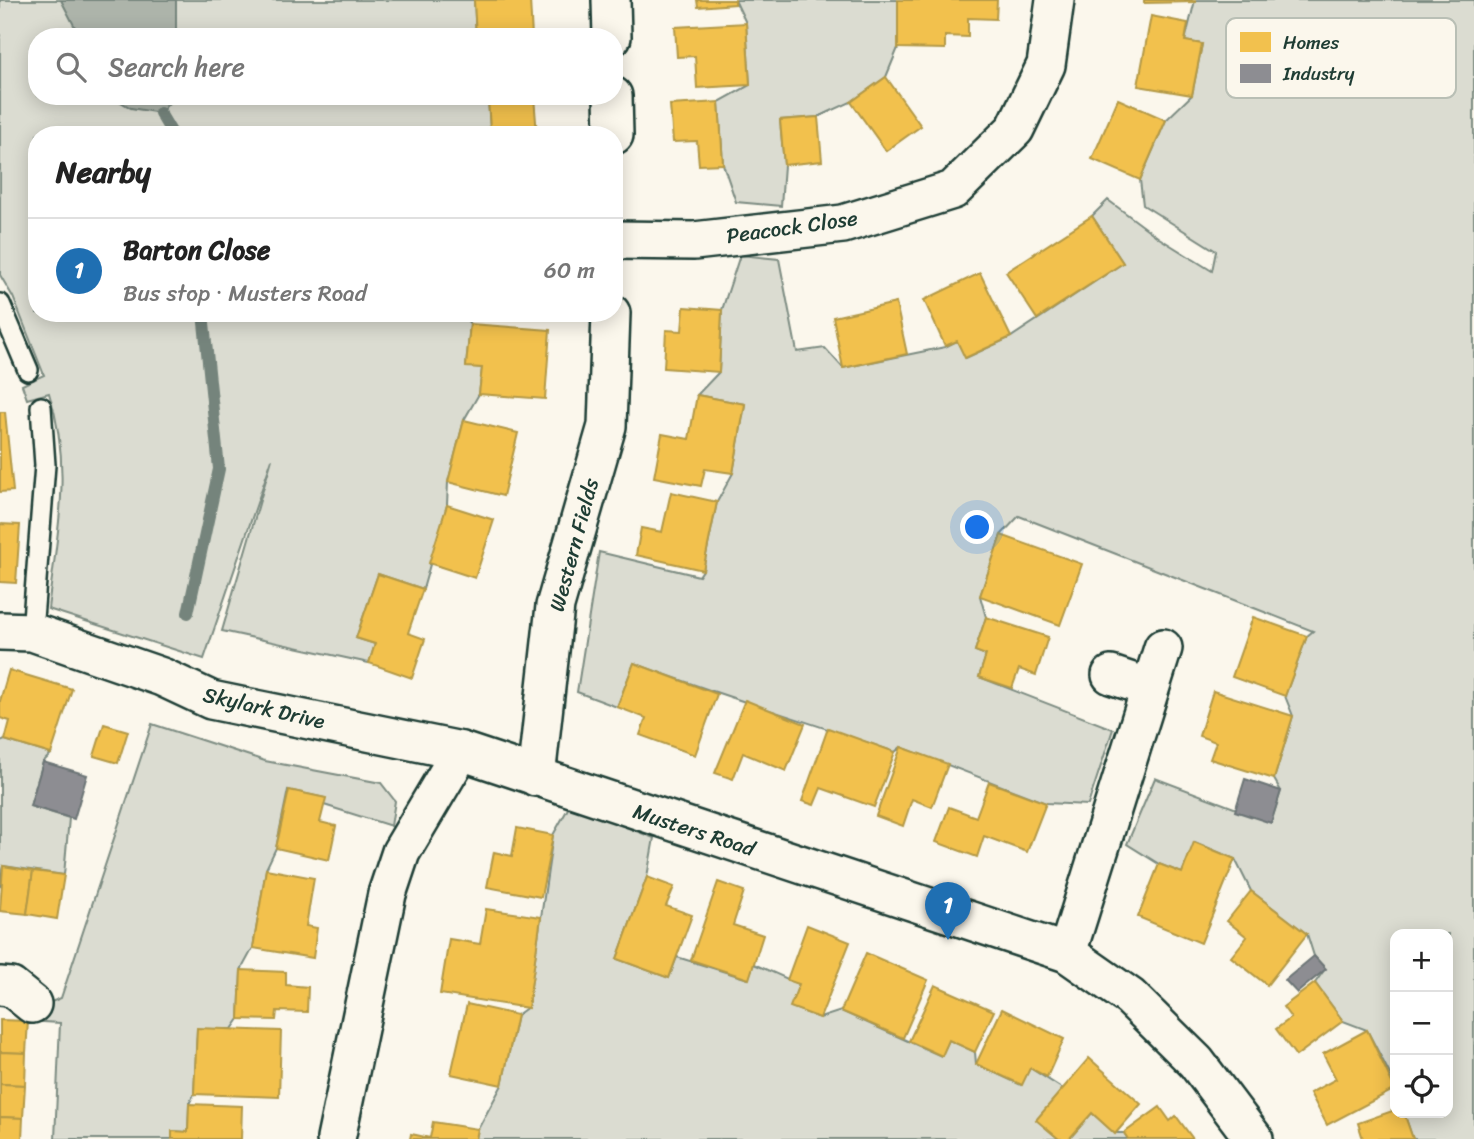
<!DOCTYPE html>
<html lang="en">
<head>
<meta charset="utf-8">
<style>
  :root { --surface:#fff; --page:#f6f6f6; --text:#222; --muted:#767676; --line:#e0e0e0; --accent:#1f6fb2 }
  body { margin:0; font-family:Sriracha,sans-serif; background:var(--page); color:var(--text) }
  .controls { position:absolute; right:21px; bottom:21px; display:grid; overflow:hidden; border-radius:14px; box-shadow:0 4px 18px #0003 }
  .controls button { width:63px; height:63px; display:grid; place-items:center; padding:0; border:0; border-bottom:2px solid var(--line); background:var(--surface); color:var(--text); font:35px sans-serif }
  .you { position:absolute; left:978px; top:528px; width:24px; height:24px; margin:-18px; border:5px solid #fff; border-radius:50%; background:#1a73e8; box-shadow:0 0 0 10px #1a73e833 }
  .badge { display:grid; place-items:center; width:46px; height:46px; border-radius:50%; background:var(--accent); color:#fff; font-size:23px; font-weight:700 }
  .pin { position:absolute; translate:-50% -58px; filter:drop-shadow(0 2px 4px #0008) }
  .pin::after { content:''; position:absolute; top:37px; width:24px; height:21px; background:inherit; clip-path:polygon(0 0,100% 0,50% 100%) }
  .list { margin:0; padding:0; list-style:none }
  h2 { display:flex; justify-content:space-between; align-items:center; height:91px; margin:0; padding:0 28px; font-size:30px }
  h2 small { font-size:23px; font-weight:400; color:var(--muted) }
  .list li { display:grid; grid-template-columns:46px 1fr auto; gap:21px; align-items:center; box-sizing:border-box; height:105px; padding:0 28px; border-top:2px solid var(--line) }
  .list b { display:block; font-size:26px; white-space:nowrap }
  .list p { margin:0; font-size:23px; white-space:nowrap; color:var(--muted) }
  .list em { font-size:23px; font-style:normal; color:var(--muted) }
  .icon { flex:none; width:38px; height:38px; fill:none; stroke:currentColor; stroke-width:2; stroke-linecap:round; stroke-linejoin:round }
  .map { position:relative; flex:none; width:1474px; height:1139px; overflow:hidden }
  .search { position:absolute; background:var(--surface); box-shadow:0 4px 18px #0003; left:28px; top:28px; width:595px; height:77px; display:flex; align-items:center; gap:18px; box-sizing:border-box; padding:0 24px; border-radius:28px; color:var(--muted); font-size:26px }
  .panel { position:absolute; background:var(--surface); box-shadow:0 4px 18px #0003; left:28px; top:126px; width:595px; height:196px; border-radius:28px }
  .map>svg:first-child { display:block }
  .green { fill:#dbdcd1; stroke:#7d8c82; stroke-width:2 }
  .water { fill:#adb4aa; stroke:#74847b; stroke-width:2 }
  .homes { fill:#f2c14e; stroke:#b39946; stroke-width:2 }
  .industry { fill:#8d8d92; stroke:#6c7576; stroke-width:2 }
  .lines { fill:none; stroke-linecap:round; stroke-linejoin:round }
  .stream { stroke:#74847b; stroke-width:12 }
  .lane-casing { stroke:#1f3d34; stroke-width:24 }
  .street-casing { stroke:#1f3d34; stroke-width:42 }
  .lane { stroke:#fbf7ec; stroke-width:19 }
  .street { stroke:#fbf7ec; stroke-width:37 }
  .labels { text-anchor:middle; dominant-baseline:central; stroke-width:7; stroke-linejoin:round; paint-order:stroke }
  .street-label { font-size:21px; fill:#1f3d34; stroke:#fbf7ec }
  .key { fill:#fbf7ec; stroke:#b9bfb5; stroke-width:2 }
  .key-label { font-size:19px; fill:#1f3d34 }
</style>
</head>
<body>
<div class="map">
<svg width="1474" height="1139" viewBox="0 0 1474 1139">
  <rect width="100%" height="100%" fill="#fbf7ec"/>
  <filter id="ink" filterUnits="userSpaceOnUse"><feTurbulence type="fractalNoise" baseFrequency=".0143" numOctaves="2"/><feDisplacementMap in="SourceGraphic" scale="14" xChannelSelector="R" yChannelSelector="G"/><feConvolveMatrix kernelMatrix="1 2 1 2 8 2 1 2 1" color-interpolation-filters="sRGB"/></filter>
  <g filter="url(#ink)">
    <g class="green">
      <path d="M0,0H474L476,37H37V96H485L488,99L490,129L452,131V135H37V313H462L470,324L466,366L482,368L479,394L464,420L448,482L447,505L423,589L378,574L356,638L375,644L369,663L222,631L272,459L204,659L48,609C57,533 73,468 49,393L27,399L22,385L44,375L13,297L0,275Z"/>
      <polygon points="735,0 898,0 898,48 886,77 851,102 818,117 780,120 784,165 781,206 736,202 723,164 719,102 750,85 746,23"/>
      <path d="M1195,0H1474V1139H1413L1404,1113H1448V934H1395V1084L1367,1030L1343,1021L1315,983L1325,969L1314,956L1307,934L1251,891L1235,859L1195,842L1182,873L1159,864L1127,844L1155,778L1271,822L1281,791L1274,779L1293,716L1285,696L1307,636L1313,631L1019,516L1001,535L980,596L986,617L975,651L986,655L979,677L1113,729L1088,805L1046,803L901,747L895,752C808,721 720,696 634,663L617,707L577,692L599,552L699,576L703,570L717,502L733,473L745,404L697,395L719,372L722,310L740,255L779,259L797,352L825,348L843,368L945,347L957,341L966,358L1011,337L1123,263L1092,216L1108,200L1159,238L1212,271L1216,251L1143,205L1140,180L1166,120L1192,95L1202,44L1185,41Z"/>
      <polygon points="152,724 265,761 381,783 395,801 391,826 324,805 325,798 288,790 276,848 266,869 253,948 241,970 239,1019 232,1029 197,1029 194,1094 189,1104 188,1132 172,1131 172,1139 55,1139 60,1023 28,1021 29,1011 61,998"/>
      <polygon points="5,740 51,754 43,762 30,806 69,818 64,875 3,866 0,887 0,742"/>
      <polygon points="570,805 654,838 647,877 617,959 669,978 677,957 748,979 754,964 799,984 791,1007 820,1018 841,1011 941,1056 949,1040 975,1052 976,1064 1021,1085 1030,1068 1063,1089 1037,1120 1059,1139 476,1139 478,1129 502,1085 517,1015 528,1007 553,835"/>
      <polygon points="1092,1113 1115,1133 1124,1133 1128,1139 1069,1139"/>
    </g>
    <g class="water">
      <polygon points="61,0 176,0 176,37 80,37"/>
      <polygon points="111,96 175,96 160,113 131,108"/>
    </g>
    <g class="homes">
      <polygon points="474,0 530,0 532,37 476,37"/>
      <polygon points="697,0 735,0 735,4 698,7"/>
      <polygon points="898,0 997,0 996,19 968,18 968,37 945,36 945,49 898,48"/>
      <polygon points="1144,0 1195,0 1195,2 1144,3"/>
      <polygon points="1151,16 1188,23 1185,41 1202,44 1192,95 1138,86"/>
      <polygon points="746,23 750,85 697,88 695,56 677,57 675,27"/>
      <polygon points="886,77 921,126 886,151 851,102"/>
      <polygon points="534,96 537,135 452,135 452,131 490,129 488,99"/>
      <polygon points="1118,99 1166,120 1140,180 1092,159"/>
      <polygon points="719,102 723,164 699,165 697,141 673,142 670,105"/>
      <polygon points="818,117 822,161 784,165 780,120"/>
      <polygon points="1092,216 1123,263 1037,319 1006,272"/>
      <polygon points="980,273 1011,337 965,358 957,341 945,346 924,300"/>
      <polygon points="896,303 907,354 843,368 833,317"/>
      <polygon points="684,307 722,310 719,372 664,368 666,330 682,331"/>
      <polygon points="470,324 550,330 545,399 479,394 482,368 466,367"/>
      <polygon points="697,395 745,404 733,473 705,469 701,486 654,477 662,434 689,439"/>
      <polygon points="0,412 5,412 13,491 0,492"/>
      <polygon points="464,420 518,433 503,496 448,482"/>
      <polygon points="671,492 717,502 703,570 636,555 641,528 662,532"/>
      <polygon points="447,505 494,520 475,578 429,563"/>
      <polygon points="0,524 20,525 16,583 0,582"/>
      <polygon points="1001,535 1082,564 1060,625 980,596"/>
      <polygon points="378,574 423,589 408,633 425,639 412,678 369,663 375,644 356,638"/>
      <polygon points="986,617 1048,637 1036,675 1019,669 1012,688 979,677 986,655 975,651"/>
      <polygon points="1253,617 1307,636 1285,696 1232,677"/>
      <polygon points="634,663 717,694 695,755 640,735 646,718 617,707"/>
      <polygon points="9,670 72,689 51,754 5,740 10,721 0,718 0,701"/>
      <polygon points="1213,691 1293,716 1274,779 1210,759 1216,742 1199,736"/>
      <polygon points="745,700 805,724 786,771 743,753 733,779 715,773"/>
      <polygon points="104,724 128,731 118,763 94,756"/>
      <polygon points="828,728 895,752 874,807 821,788 814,805 802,801"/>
      <polygon points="901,747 948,764 932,807 912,799 903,826 876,816"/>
      <polygon points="989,782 1046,803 1027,852 984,836 977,857 936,842 949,807 976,817"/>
      <polygon points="289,790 326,798 320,822 336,826 329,860 276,848"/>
      <polygon points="517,828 553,835 541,897 487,887 494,852 512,856"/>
      <polygon points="1194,842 1235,859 1201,943 1138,917 1159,864 1182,873"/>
      <polygon points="3,866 33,871 27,914 0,911"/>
      <polygon points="266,869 314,878 306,926 317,928 313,958 253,948"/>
      <polygon points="33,871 64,875 57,919 27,914"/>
      <polygon points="647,877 674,887 666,906 692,915 669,978 617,959"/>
      <polygon points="718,882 744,891 733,925 763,935 749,979 691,960"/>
      <polygon points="1251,891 1307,934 1267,985 1231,957 1247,937 1227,921"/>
      <polygon points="486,909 541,917 528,1008 440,994 449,939 480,944"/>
      <polygon points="807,925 850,942 820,1018 790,1007 799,984 787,980"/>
      <polygon points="866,953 928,980 903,1038 841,1011"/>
      <polygon points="241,970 286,972 286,985 308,987 307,1012 277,1011 276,1020 239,1019"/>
      <polygon points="1315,983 1343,1021 1296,1056 1276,1029 1291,1018 1283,1007"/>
      <polygon points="935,985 994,1011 975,1052 949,1040 942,1056 909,1041"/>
      <polygon points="467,1004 517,1015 502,1085 451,1074"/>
      <polygon points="1002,1009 1064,1039 1047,1077 1030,1068 1022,1085 976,1064"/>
      <polygon points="0,1020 28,1021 26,1053 0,1052"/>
      <polygon points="197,1028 281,1031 279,1097 194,1094"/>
      <polygon points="1367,1030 1395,1089 1327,1125 1310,1093 1336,1079 1323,1054"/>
      <polygon points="0,1052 26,1053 25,1085 0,1084"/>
      <polygon points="1089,1058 1141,1104 1115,1134 1092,1113 1069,1139 1059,1139 1036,1120"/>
      <polygon points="0,1084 25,1085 23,1118 0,1117"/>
      <polygon points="189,1104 242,1106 241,1139 172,1139 172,1131 188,1132"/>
      <polygon points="1160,1107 1170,1121 1176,1116 1193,1139 1128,1139 1124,1133"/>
      <polygon points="1395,1110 1404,1113 1413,1139 1363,1139 1358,1123"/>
      <polygon points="0,1117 23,1118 22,1139 0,1139"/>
      <polygon points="433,1122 478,1129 476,1139 410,1139 411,1134 430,1138"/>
    </g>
    <g class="industry">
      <polygon points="43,762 87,775 74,819 30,806"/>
      <polygon points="1245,779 1281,791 1271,823 1235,811"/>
      <polygon points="1314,956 1326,969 1297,993 1285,980"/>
    </g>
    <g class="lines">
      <g class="stream">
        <polyline points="160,113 173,135"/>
        <polyline points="188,613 219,469 203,313"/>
      </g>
      <g class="lane-casing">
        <g id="lane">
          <polyline points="0,304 28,370"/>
          <polyline points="32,632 45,465 41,407"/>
        </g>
      </g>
      <g class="street-casing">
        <g id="street">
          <polyline points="611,0 612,37"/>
          <polyline points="613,96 614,135"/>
          <polyline points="614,240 694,241 843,224 953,190 1015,129 1046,65 1055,0"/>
          <polyline points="0,631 32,632 162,677 211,700 461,751 1067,953 1130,997 1196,1062 1254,1139"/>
          <polyline points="1111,675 1150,688"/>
          <polyline points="536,777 555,606 607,426 611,313"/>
          <polyline points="1067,953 1163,648"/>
          <polyline points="0,986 11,987 32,1004"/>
          <polyline points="336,1139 387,894 401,852 461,751"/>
        </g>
      </g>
      <use href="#lane" class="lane"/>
      <use href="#street" class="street"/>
    </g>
  </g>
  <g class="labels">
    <g class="street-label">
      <text transform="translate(792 227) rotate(-8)">Peacock Close</text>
      <text transform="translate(574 545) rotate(-75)">Western Fields</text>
      <text transform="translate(264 708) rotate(13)">Skylark Drive</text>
      <text transform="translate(694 830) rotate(18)">Musters Road</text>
    </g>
  </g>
  <rect x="1226" y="18" width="230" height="80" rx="10" class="key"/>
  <rect x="1240" y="32" width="31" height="20" fill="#f2c14e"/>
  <rect x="1240" y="64" width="31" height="19" fill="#8d8d92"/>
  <g class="key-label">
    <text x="1283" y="49">Homes</text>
    <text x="1283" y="80">Industry</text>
  </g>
</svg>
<div class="controls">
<button>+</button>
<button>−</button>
<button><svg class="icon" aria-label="locate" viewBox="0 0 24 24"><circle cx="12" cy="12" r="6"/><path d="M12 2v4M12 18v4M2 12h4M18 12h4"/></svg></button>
</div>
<div class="you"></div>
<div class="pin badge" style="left:948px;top:940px">1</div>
<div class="search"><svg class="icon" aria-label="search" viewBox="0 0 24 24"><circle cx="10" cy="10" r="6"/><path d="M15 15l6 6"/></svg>Search here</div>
<section class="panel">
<h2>Nearby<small></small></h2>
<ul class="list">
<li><span class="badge">1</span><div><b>Barton Close</b><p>Bus stop · Musters Road</p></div><em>60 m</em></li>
</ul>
</section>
</div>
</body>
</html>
